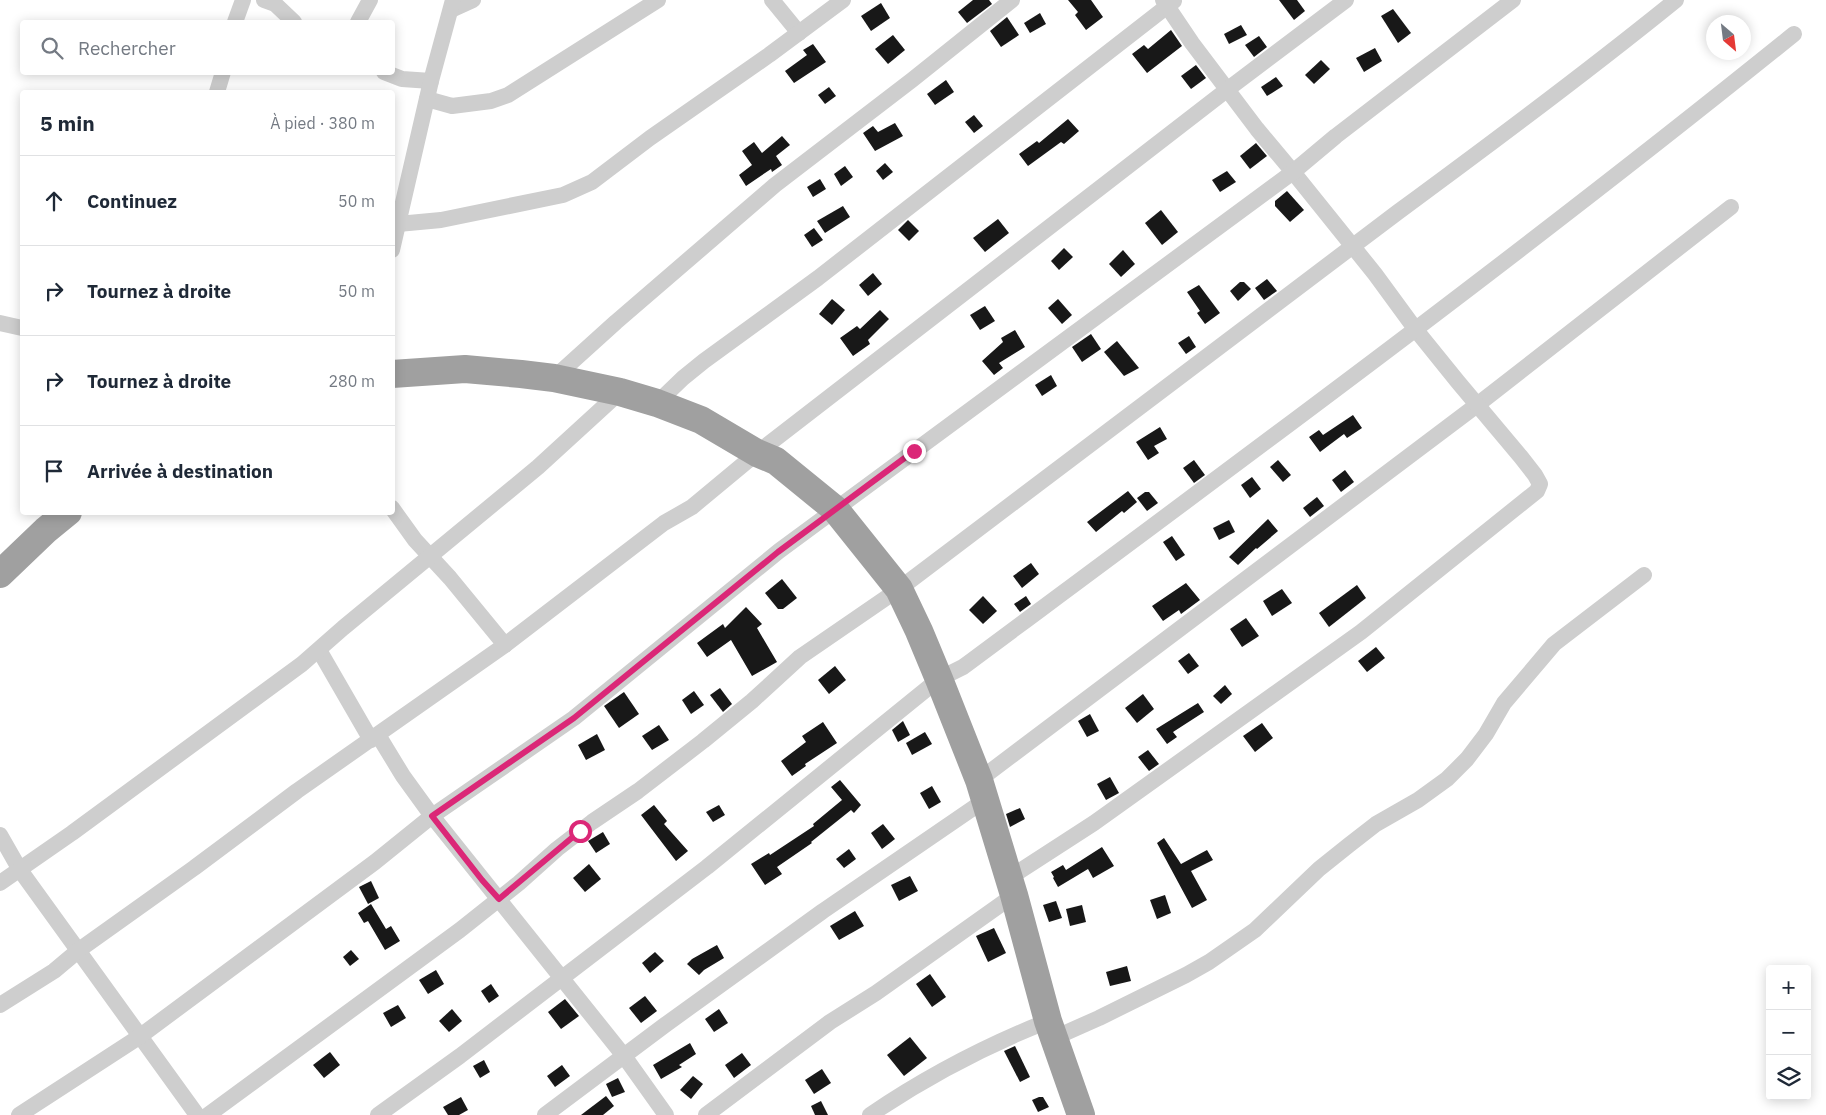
<!DOCTYPE html>
<html lang="fr">
<head>
<meta charset="utf-8">
<style>
  :root { --surface:#fff; --page:#f6f6f7; --text:#1f2937; --muted:#747a83; --line:#e0e1e3 }
  body { margin:0; font-family:"IBM Plex Sans",sans-serif; background:var(--page); color:var(--text) }
  .controls { position:absolute; right:15px; bottom:15px; display:grid; overflow:hidden; border-radius:5px; box-shadow:0 2px 12px #0003 }
  .controls button { width:45px; height:45px; display:grid; place-items:center; padding:0; border:0; border-bottom:1px solid var(--line); background:var(--surface); color:var(--text); font:25px sans-serif }
  .compass { position:absolute; left:1706px; top:15px; width:45px; height:45px; border-radius:50%; background:var(--surface); box-shadow:0 2px 12px #0003; rotate:152deg }
  .stop { position:absolute; width:15px; height:15px; margin:-11px; border:4px solid #db2777; border-radius:50%; background:#fff }
  .stop.end { background:#db2777; border-color:#fff; box-shadow:0 1px 5px #0008 }
  .list { margin:0; padding:0; list-style:none }
  h2 { display:flex; justify-content:space-between; align-items:center; height:65px; margin:0; padding:0 20px; font-size:21px }
  h2 small { font-size:16px; font-weight:400; color:var(--muted) }
  .list li { display:grid; grid-template-columns:32px 1fr auto; gap:15px; align-items:center; box-sizing:border-box; height:90px; padding:0 20px; border-top:1px solid var(--line) }
  .list b { display:block; font-size:19px; white-space:nowrap }
  .list em { font-size:16px; font-style:normal; color:var(--muted) }
  .icon { flex:none; width:28px; height:28px; fill:none; stroke:currentColor; stroke-width:2; stroke-linecap:round; stroke-linejoin:round }
  .map { position:relative; flex:none; width:1826px; height:1115px; overflow:hidden }
  .search { position:absolute; background:var(--surface); box-shadow:0 2px 12px #0003; left:20px; top:20px; width:375px; height:55px; display:flex; align-items:center; gap:12px; box-sizing:border-box; padding:0 18px; border-radius:5px; color:var(--muted); font-size:19px }
  .panel { position:absolute; background:var(--surface); box-shadow:0 2px 12px #0003; left:20px; top:90px; width:375px; height:425px; border-radius:5px }
  .map>svg:first-child { display:block }
  .building { fill:#181818 }
  .lines { fill:none; stroke-linecap:round; stroke-linejoin:round }
  .minor { stroke:#cecece; stroke-width:16 }
  .trunk { stroke:#a0a0a0; stroke-width:28 }
  .route { stroke:#db2777; stroke-width:6 }
</style>
</head>
<body>
<div class="map">
<svg width="1826" height="1115" viewBox="0 0 1826 1115">
  <rect width="100%" height="100%" fill="#fff"/>
  <g class="building">
    <polygon points="973,0 989,0 992,4 967,23 958,12"/>
    <polygon points="1068,0 1091,0 1103,17 1086,30 1075,15 1078,12"/>
    <polygon points="1279,0 1297,0 1305,11 1294,20"/>
    <polygon points="881,3 890,18 871,31 861,16"/>
    <polygon points="1393,9 1411,33 1398,43 1381,16"/>
    <polygon points="1040,13 1046,24 1030,33 1024,23"/>
    <polygon points="1007,17 1019,35 1001,47 990,31"/>
    <polygon points="1241,25 1247,35 1229,44 1224,34"/>
    <polygon points="1171,30 1182,46 1147,73 1132,54 1144,45 1148,49"/>
    <polygon points="893,35 905,50 888,64 875,49"/>
    <polygon points="1259,36 1267,47 1254,57 1245,45"/>
    <polygon points="813,44 826,62 794,83 785,71 807,55 803,50"/>
    <polygon points="1375,48 1382,61 1364,72 1356,58"/>
    <polygon points="1321,60 1330,69 1314,84 1305,75"/>
    <polygon points="1196,65 1206,78 1191,89 1181,76"/>
    <polygon points="1276,77 1283,86 1267,96 1261,87"/>
    <polygon points="946,80 954,92 935,105 927,94"/>
    <polygon points="829,87 836,96 825,104 818,95"/>
    <polygon points="974,115 983,126 974,133 965,122"/>
    <polygon points="1068,119 1079,131 1064,144 1061,142 1028,166 1019,154 1037,141 1039,143"/>
    <polygon points="895,123 903,136 875,151 863,133 873,126 878,132"/>
    <polygon points="782,136 790,145 776,156 782,165 772,172 771,169 746,186 739,175 752,165 742,151 754,142 762,153"/>
    <polygon points="1256,143 1267,156 1250,169 1240,156"/>
    <polygon points="885,163 893,172 883,180 876,171"/>
    <polygon points="845,166 853,177 841,186 834,174"/>
    <polygon points="1227,171 1236,182 1220,192 1212,180"/>
    <polygon points="820,179 826,189 813,197 807,187"/>
    <polygon points="1287,191 1304,210 1290,222 1275,206 1275,201"/>
    <polygon points="843,206 850,217 825,233 817,221"/>
    <polygon points="1161,210 1178,232 1162,245 1145,223"/>
    <polygon points="998,219 1009,233 985,252 973,238"/>
    <polygon points="908,220 919,231 909,241 898,230"/>
    <polygon points="814,228 823,240 812,247 804,235"/>
    <polygon points="1064,248 1073,257 1059,270 1051,261"/>
    <polygon points="1123,250 1135,264 1121,277 1109,264"/>
    <polygon points="873,273 882,284 868,296 859,285"/>
    <polygon points="1267,279 1277,291 1264,300 1255,288"/>
    <polygon points="1240,282 1244,282 1251,289 1238,301 1230,291"/>
    <polygon points="1199,285 1220,313 1205,324 1197,313 1200,311 1187,292"/>
    <polygon points="832,299 845,310 832,325 819,314"/>
    <polygon points="1058,299 1072,315 1062,324 1048,308"/>
    <polygon points="985,306 995,321 980,330 970,315"/>
    <polygon points="880,310 889,319 868,340 870,344 853,356 840,338 857,326 860,329"/>
    <polygon points="1015,330 1025,347 999,363 1003,368 994,375 982,361 1003,342 1001,338"/>
    <polygon points="1091,334 1101,349 1082,362 1072,347"/>
    <polygon points="1189,336 1196,347 1186,354 1178,343"/>
    <polygon points="1117,341 1139,368 1124,376 1104,352"/>
    <polygon points="1051,375 1057,386 1042,396 1035,385"/>
    <polygon points="1353,415 1362,428 1347,438 1344,434 1320,452 1309,437 1319,430 1323,435"/>
    <polygon points="1160,427 1167,439 1154,446 1159,453 1148,460 1136,442"/>
    <polygon points="1194,460 1205,475 1194,483 1183,468"/>
    <polygon points="1278,460 1291,475 1283,482 1270,467"/>
    <polygon points="1345,470 1354,482 1341,492 1332,480"/>
    <polygon points="1252,477 1261,489 1250,498 1241,485"/>
    <polygon points="1128,491 1137,502 1124,513 1122,511 1096,532 1087,522"/>
    <polygon points="1145,492 1149,492 1158,503 1147,511 1137,498"/>
    <polygon points="1317,497 1324,506 1310,517 1303,508"/>
    <polygon points="1268,519 1278,531 1257,549 1256,548 1238,565 1229,557"/>
    <polygon points="1229,520 1235,532 1219,540 1213,528"/>
    <polygon points="1172,536 1185,555 1176,561 1163,542"/>
    <polygon points="1031,563 1039,574 1022,588 1013,576"/>
    <polygon points="782,579 797,598 783,609 778,609 765,593"/>
    <polygon points="1186,583 1200,600 1181,614 1179,610 1163,621 1152,606"/>
    <polygon points="1357,585 1366,598 1329,627 1319,613"/>
    <polygon points="1282,589 1292,603 1272,616 1263,601"/>
    <polygon points="983,596 997,611 983,624 969,610"/>
    <polygon points="1026,596 1031,604 1020,612 1014,604"/>
    <polygon points="746,607 762,624 757,628 777,662 752,676 731,640 707,657 697,643 723,624 725,628"/>
    <polygon points="1246,618 1259,636 1242,647 1230,629"/>
    <polygon points="1376,647 1385,658 1367,672 1358,661"/>
    <polygon points="1189,653 1199,666 1188,674 1178,661"/>
    <polygon points="835,666 846,680 829,694 818,680"/>
    <polygon points="1225,685 1232,694 1221,704 1213,696"/>
    <polygon points="720,688 732,704 723,712 710,695"/>
    <polygon points="694,691 704,705 691,714 682,700"/>
    <polygon points="624,692 639,714 619,728 604,706"/>
    <polygon points="1143,694 1154,709 1137,723 1125,708"/>
    <polygon points="1198,703 1204,712 1173,732 1177,737 1167,744 1156,729"/>
    <polygon points="1090,714 1099,731 1087,737 1078,721"/>
    <polygon points="903,721 910,735 898,742 892,730"/>
    <polygon points="823,722 837,743 805,764 806,766 792,776 781,761 806,742 802,736"/>
    <polygon points="1262,723 1273,738 1255,752 1243,736"/>
    <polygon points="659,725 669,740 652,750 642,736"/>
    <polygon points="925,732 932,744 912,755 906,743"/>
    <polygon points="597,734 605,750 586,760 578,745"/>
    <polygon points="1148,750 1159,764 1149,771 1138,757"/>
    <polygon points="1110,777 1119,793 1106,800 1097,784"/>
    <polygon points="840,780 861,805 854,813 851,810 811,842 812,843 777,867 782,874 765,885 751,864 769,853 770,855 814,826 813,824 842,800 831,787"/>
    <polygon points="932,786 941,802 929,809 920,793"/>
    <polygon points="654,805 667,821 664,824 688,851 676,861 641,815"/>
    <polygon points="719,805 725,815 713,822 706,812"/>
    <polygon points="1020,808 1025,819 1010,827 1006,814"/>
    <polygon points="883,824 895,839 882,849 871,833"/>
    <polygon points="603,832 610,844 596,853 588,841"/>
    <polygon points="1164,838 1181,864 1207,850 1213,860 1191,871 1207,900 1192,908 1157,843"/>
    <polygon points="1102,847 1114,866 1093,878 1088,869 1058,887 1053,878 1054,877 1051,872 1063,865 1066,870"/>
    <polygon points="849,849 856,859 844,868 836,859"/>
    <polygon points="589,864 601,879 585,892 573,878"/>
    <polygon points="910,876 918,891 899,901 891,885"/>
    <polygon points="371,881 379,898 368,904 359,887"/>
    <polygon points="1165,895 1171,913 1157,919 1150,900"/>
    <polygon points="1056,901 1062,918 1049,922 1043,905"/>
    <polygon points="371,904 386,929 391,926 400,941 385,950 368,921 364,923 358,913"/>
    <polygon points="1082,905 1086,922 1070,926 1066,909"/>
    <polygon points="855,911 864,926 839,940 830,926"/>
    <polygon points="994,928 1006,953 988,962 976,936"/>
    <polygon points="717,945 724,958 704,970 699,975 687,964 692,959"/>
    <polygon points="351,950 359,959 350,966 343,957"/>
    <polygon points="655,952 664,961 650,973 642,963"/>
    <polygon points="1127,966 1131,981 1110,986 1106,972"/>
    <polygon points="436,970 444,984 428,994 419,980"/>
    <polygon points="930,974 946,997 932,1007 916,984"/>
    <polygon points="491,984 499,996 489,1003 481,991"/>
    <polygon points="645,996 657,1011 641,1023 629,1008"/>
    <polygon points="565,999 579,1016 561,1029 548,1012"/>
    <polygon points="398,1005 406,1018 391,1027 383,1013"/>
    <polygon points="452,1009 462,1021 449,1032 439,1021"/>
    <polygon points="719,1009 728,1023 714,1032 705,1019"/>
    <polygon points="910,1037 927,1058 904,1076 887,1055"/>
    <polygon points="690,1043 696,1054 679,1065 682,1067 661,1079 653,1065"/>
    <polygon points="1015,1046 1030,1077 1020,1082 1004,1051"/>
    <polygon points="330,1052 340,1065 324,1078 313,1065"/>
    <polygon points="742,1053 751,1065 734,1078 725,1065"/>
    <polygon points="484,1060 490,1072 480,1078 473,1066"/>
    <polygon points="562,1065 570,1076 555,1087 547,1076"/>
    <polygon points="822,1069 831,1083 814,1094 805,1080"/>
    <polygon points="693,1076 703,1084 691,1099 680,1090"/>
    <polygon points="618,1078 625,1092 612,1097 606,1084"/>
    <polygon points="606,1096 614,1106 603,1115 581,1115"/>
    <polygon points="461,1097 468,1110 459,1115 448,1115 443,1107"/>
    <polygon points="1039,1097 1043,1097 1049,1107 1038,1112 1032,1100"/>
    <polygon points="821,1101 828,1115 815,1115 811,1106"/>
  </g>
  <g class="lines">
    <g class="minor">
      <polyline points="264,0 275,4 294,22"/>
      <polyline points="772,0 799,33"/>
      <polyline points="451,10 473,0"/>
      <polyline points="235,22 243,0"/>
      <polyline points="358,22 370,0"/>
      <polyline points="384,72 402,79 431,81"/>
      <polyline points="217,92 223,72"/>
      <polyline points="427,99 452,106 491,101 508,95 658,0"/>
      <polyline points="398,224 441,220 563,195 592,182 650,138 769,55 843,0"/>
      <polyline points="392,250 431,81 453,0"/>
      <polyline points="0,323 22,328"/>
      <polyline points="554,378 616,322 775,185 912,80 1012,0"/>
      <polyline points="657,403 683,378 704,361 818,278 1174,1"/>
      <polyline points="392,508 415,540 450,578 505,645"/>
      <polyline points="319,650 371,740"/>
      <polyline points="378,735 403,776 432,816 624,1056 666,1115"/>
      <polyline points="979,780 1477,405 1731,207"/>
      <polyline points="0,835 20,870 197,1115"/>
      <polyline points="1009,878 1094,823 1361,632 1537,491 1540,484 1535,475 1521,457 1458,382 1416,330 1375,274 1293,172 1257,129 1192,43 1163,0"/>
      <polyline points="0,883 72,833 302,664 343,628 538,467 620,392"/>
      <polyline points="0,1005 54,971 79,950 194,868 297,791 505,645 664,523 692,507 757,453 1228,89 1346,0"/>
      <polyline points="1054,1038 1099,1018 1186,975 1209,962 1255,930 1319,869 1349,845 1376,824 1418,800 1447,779 1467,759 1486,734 1504,703 1554,644 1644,575"/>
      <polyline points="19,1115 139,1037 375,862 432,816 574,718 779,551 1293,172 1336,136 1513,0"/>
      <path d="M208,1115L460,930L519,883L557,849L592,822L638,791L703,741L752,701L800,657L899,589L1398,212C1492,143 1586,73 1676,0"/>
      <path d="M378,1115L460,1056L707,867L939,679L963,667C1243,459 1523,253 1794,34"/>
      <polyline points="545,1115 665,1025 823,911 985,800"/>
      <polyline points="706,1115 830,1022 876,993 1014,895"/>
      <path d="M870,1115C926,1077 985,1046 1048,1021"/>
    </g>
    <g class="trunk">
      <polyline points="392,374 465,369 521,374 554,378 620,392 657,403 701,420 757,453 776,461 835,509 899,589 919,631 939,679 979,780 1014,895 1048,1021 1081,1115"/>
      <polyline points="0,574 46,530 68,512"/>
    </g>
  </g>
  <g class="lines">
    <polyline class="route" points="580,831 499,899 482,880 432,816 574,718 778,552 914,451"/>
  </g>
</svg>
<div class="controls">
<button>+</button>
<button>−</button>
<button><svg class="icon" aria-label="layers" viewBox="0 0 24 24"><path d="M12 4l9 5-9 5-9-5zM3 14l9 5 9-5"/></svg></button>
</div>
<svg class="compass" viewBox="-18 -18 36 36"><path d="M0-13l5 13h-10z" fill="#e53935"/><path d="M0 13l5-13h-10z" fill="#747a83"/></svg>
<div class="stop" style="left:580px;top:831px"></div>
<div class="stop end" style="left:914px;top:451px"></div>
<div class="search"><svg class="icon" aria-label="search" viewBox="0 0 24 24"><circle cx="10" cy="10" r="6"/><path d="M15 15l6 6"/></svg>Rechercher</div>
<section class="panel">
<h2>5 min<small>À pied · 380 m</small></h2>
<ul class="list">
<li><svg class="icon" aria-label="ahead" viewBox="0 0 24 24"><path d="M12 20V5M6 11l6-6 6 6"/></svg><div><b>Continuez</b></div><em>50 m</em></li>
<li><svg class="icon" aria-label="right" viewBox="0 0 24 24"><path d="M7 20v-9h11M14 6l5 5-5 5"/></svg><div><b>Tournez à droite</b></div><em>50 m</em></li>
<li><svg class="icon" aria-label="right" viewBox="0 0 24 24"><path d="M7 20v-9h11M14 6l5 5-5 5"/></svg><div><b>Tournez à droite</b></div><em>280 m</em></li>
<li><svg class="icon" aria-label="arrive" viewBox="0 0 24 24"><path d="M6 21V4h12l-3 4 3 4H6"/></svg><div><b>Arrivée à destination</b></div></li>
</ul>
</section>
</div>
</body>
</html>
